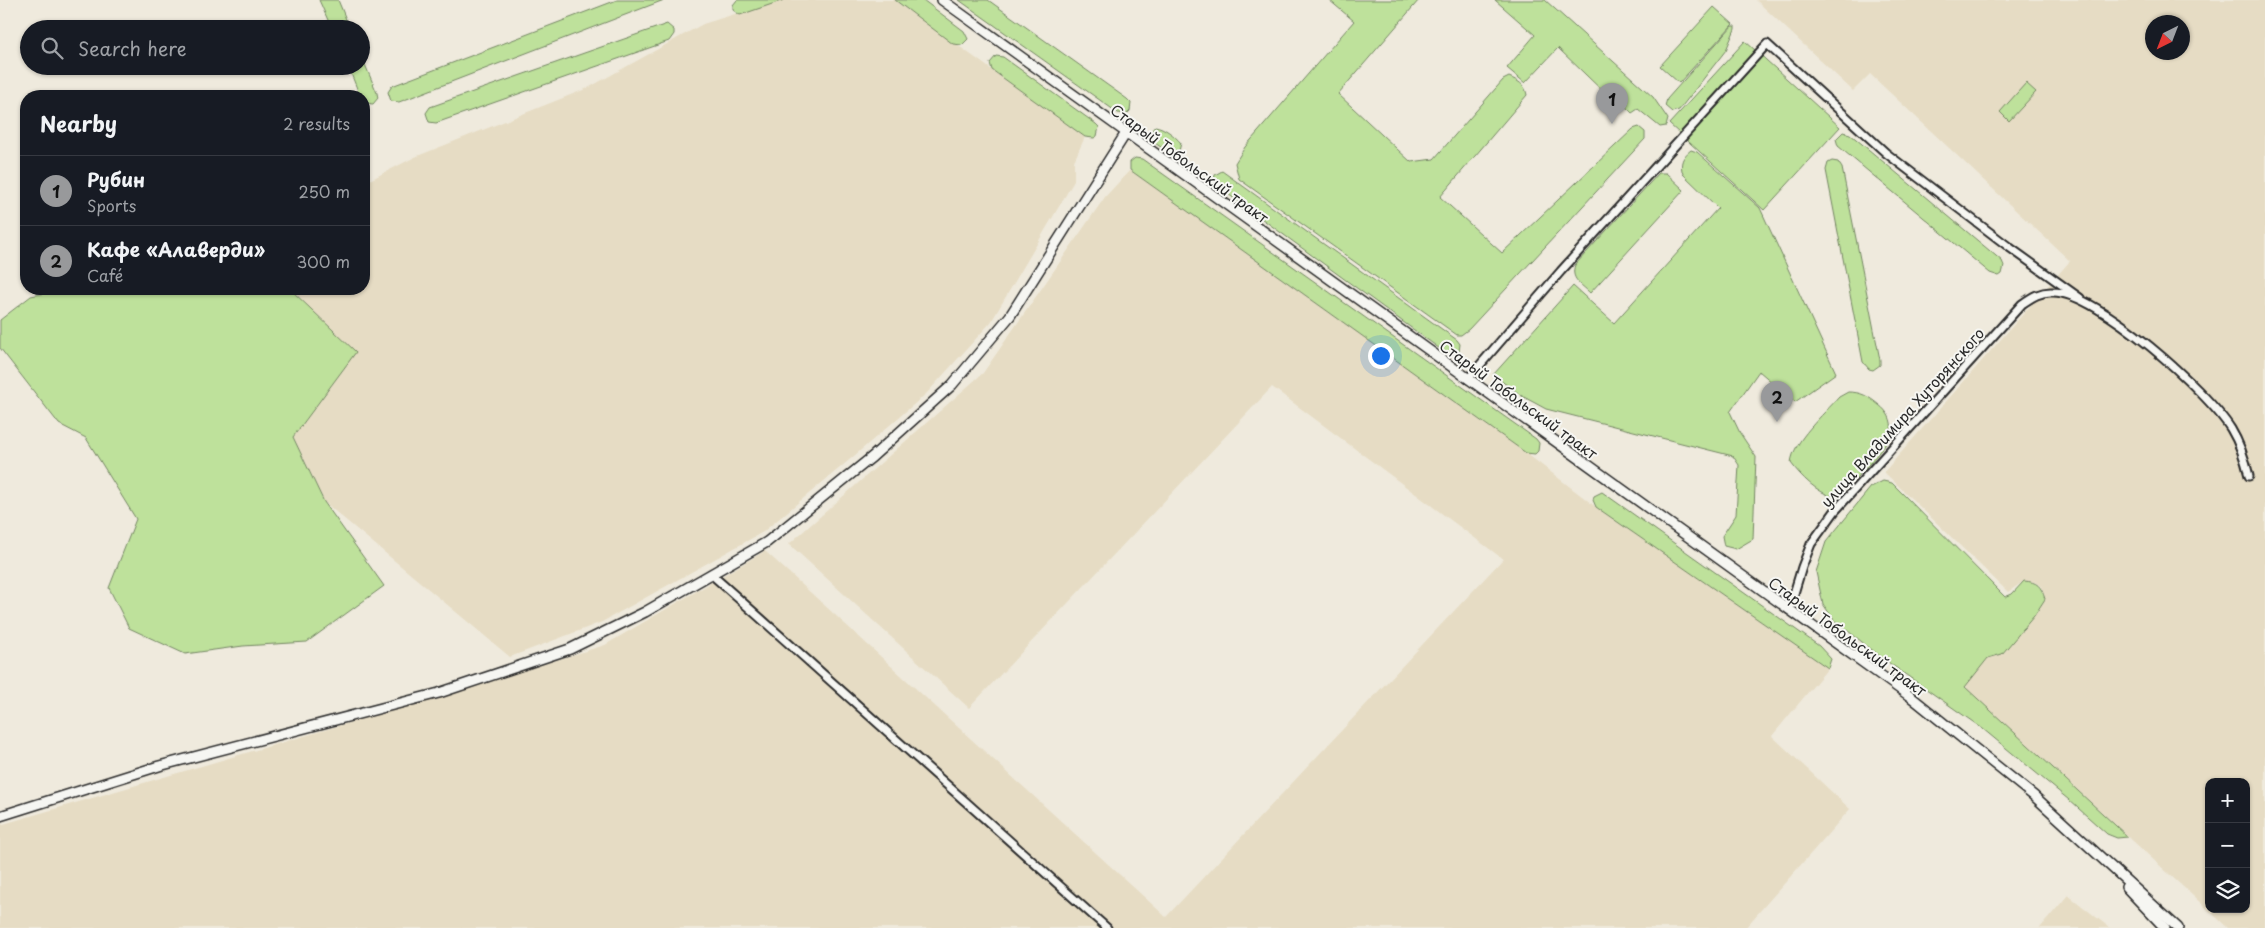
<!DOCTYPE html>
<html lang="en">
<head>
<meta charset="utf-8">
<style>
  :root { --surface:#171b24; --page:#20242c; --text:#f1f3f6; --muted:#9ea1a6; --line:#363941; --accent:#98999b }
  body { margin:0; font-family:"Playpen Sans",sans-serif; background:var(--page); color:var(--text) }
  .controls { position:absolute; right:15px; bottom:15px; display:grid; overflow:hidden; border-radius:10px; box-shadow:0 1px 4px #0004 }
  .controls button { width:45px; height:45px; display:grid; place-items:center; padding:0; border:0; border-bottom:1px solid var(--line); background:var(--surface); color:var(--text); font:25px sans-serif }
  .compass { position:absolute; left:2145px; top:15px; width:45px; height:45px; border-radius:50%; background:var(--surface); box-shadow:0 1px 4px #0004; rotate:222deg }
  .you { position:absolute; left:1380px; top:355px; width:18px; height:18px; margin:-12px; border:4px solid #fff; border-radius:50%; background:#1a73e8; box-shadow:0 0 0 8px #1a73e833 }
  .badge { display:grid; place-items:center; width:32px; height:32px; border-radius:50%; background:var(--accent); color:#111; font-size:16px; font-weight:700 }
  .pin { position:absolute; translate:-50% -41px; filter:drop-shadow(0 1px 2px #0008) }
  .pin::after { content:''; position:absolute; top:26px; width:18px; height:15px; background:inherit; clip-path:polygon(0 0,100% 0,50% 100%) }
  .list { margin:0; padding:0; list-style:none }
  h2 { display:flex; justify-content:space-between; align-items:center; height:65px; margin:0; padding:0 20px; font-size:21px }
  h2 small { font-size:16px; font-weight:400; color:var(--muted) }
  .list li { display:grid; grid-template-columns:32px 1fr auto; gap:15px; align-items:center; box-sizing:border-box; height:70px; padding:0 20px; border-top:1px solid var(--line) }
  .list b { display:block; font-size:19px; white-space:nowrap }
  .list p { margin:0; font-size:16px; white-space:nowrap; color:var(--muted) }
  .list em { font-size:16px; font-style:normal; color:var(--muted) }
  .icon { flex:none; width:28px; height:28px; fill:none; stroke:currentColor; stroke-width:2; stroke-linecap:round; stroke-linejoin:round }
  .map { position:relative; flex:none; width:2265px; height:928px; overflow:hidden }
  .search { position:absolute; background:var(--surface); box-shadow:0 1px 4px #0004; left:20px; top:20px; width:350px; height:55px; display:flex; align-items:center; gap:12px; box-sizing:border-box; padding:0 18px; border-radius:28px; color:var(--muted); font-size:19px }
  .panel { position:absolute; background:var(--surface); box-shadow:0 1px 4px #0004; left:20px; top:90px; width:350px; height:205px; border-radius:20px }
  .map>svg:first-child { display:block }
  .built { fill:#e6dcc4; fill-rule:evenodd }
  .green { fill:#bee19b; stroke:#748663 }
  .lines { fill:none; stroke-linecap:round; stroke-linejoin:round }
  .minor-casing { stroke:#2b2b2b; stroke-width:11 }
  .tertiary-casing { stroke:#2b2b2b; stroke-width:12 }
  .minor { stroke:#f6f6f2; stroke-width:7 }
  .tertiary { stroke:#f6f6f2; stroke-width:9 }
  .labels { text-anchor:middle; dominant-baseline:central; stroke-width:4; stroke-linejoin:round; paint-order:stroke }
  .street-label { font-size:15px; fill:#2b2b2b; stroke:#f6f6f2 }
</style>
</head>
<body>
<div class="map">
<svg width="2265" height="928" viewBox="0 0 2265 928">
  <rect width="100%" height="100%" fill="#efeadd"/>
  <filter id="ink" filterUnits="userSpaceOnUse"><feTurbulence type="fractalNoise" baseFrequency=".02" numOctaves="2"/><feDisplacementMap in="SourceGraphic" scale="10" xChannelSelector="R" yChannelSelector="G"/><feConvolveMatrix kernelMatrix="1 2 1 2 8 2 1 2 1" color-interpolation-filters="sRGB"/></filter>
  <g filter="url(#ink)">
    <g class="built">
      <polygon points="780,0 895,0 1085,137 1074,161 1074,181 991,322 927,393 854,456 763,532 602,622 510,657 324,502 293,437 355,352 290,289 364,289 364,183 415,157 588,88 703,24"/>
      <path d="M1756,0H2265V928H2228L1967,689L1966,685L1988,658L2002,654L2034,616L2045,599L2041,586L2034,582L2024,581L2008,592L1884,472L2070,261L1870,74L1853,91ZM2152,22H2182V52H2152ZM2209,782H2246V909H2209Z"/>
      <polygon points="1130,170 1526,453 1596,507 1828,668 1772,736 1850,809 1745,928 0,928 0,825 451,693 605,645 765,551 1166,917 1503,559 1272,387 969,708 789,544 983,373 1105,197"/>
      <polygon points="2068,895 2110,928 2040,928"/>
    </g>
    <g class="green">
      <polygon points="319,0 338,0 350,29 332,29"/>
      <polygon points="617,0 664,0 399,102 391,101 388,92 392,86"/>
      <polygon points="737,0 784,0 740,15 733,10 733,5"/>
      <polygon points="895,0 923,0 964,31 968,39 962,45 953,44"/>
      <polygon points="959,0 988,0 1127,99 1131,103 1130,111 1127,114 1118,113"/>
      <path d="M1329,0H1419L1338,94L1411,162L1434,159L1503,80L1509,77C1518,81 1525,84 1527,95L1440,197L1502,253L1633,129L1639,127L1645,132V139L1469,329L1461,335H1457L1239,179L1235,163L1245,147L1354,21Z"/>
      <polygon points="1495,0 1545,0 1653,97 1668,119 1666,126 1660,127 1638,109 1632,113 1617,98 1613,101 1558,48 1525,83 1507,68 1535,35"/>
      <polygon points="1714,7 1733,24 1679,83 1660,66"/>
      <polygon points="667,24 674,30 674,34 669,41 436,123 429,122 426,113 430,107"/>
      <polygon points="1732,26 1735,26 1735,29 1726,50 1679,110 1672,112 1665,106 1667,99"/>
      <polygon points="1745,41 1840,127 1764,210 1669,124"/>
      <polygon points="361,55 377,93 378,98 373,104 364,103 364,96 360,96 348,66 361,66"/>
      <polygon points="996,56 1003,57 1096,124 1099,127 1097,136 1094,138 1085,137 992,70 990,63"/>
      <polygon points="2026,83 2036,92 2009,121 2000,112"/>
      <path d="M1155,126C1164,127 1175,136 1181,143L1179,151L1171,154L1152,141L1149,134Z"/>
      <polygon points="1843,132 1850,134 2002,261 2004,266 2002,274 1999,276 1990,273 1838,146 1836,139"/>
      <path d="M1691,150L1697,152L1760,208L1836,373L1795,402L1759,371L1730,412L1740,433L1756,457L1753,539L1736,549L1724,546L1722,536L1736,515L1739,465L1733,456L1546,409L1522,396L1493,375L1573,286L1614,323L1718,208L1683,174C1679,163 1683,156 1691,150Z"/>
      <polygon points="1135,158 1142,159 1536,439 1539,443 1538,451 1535,454 1526,453 1130,170 1130,162"/>
      <polygon points="1832,161 1838,162 1842,168 1880,360 1880,365 1873,370 1869,369 1863,362 1826,170 1828,163"/>
      <polygon points="1222,171 1457,340 1460,344 1459,352 1456,355 1447,354 1217,186 1214,180 1215,175"/>
      <path d="M1659,173H1666L1684,190L1590,293C1581,284 1570,279 1575,265Z"/>
      <polygon points="67,289 290,289 356,352 293,437 324,502 384,586 307,642 243,646 185,654 129,628 109,588 136,519 86,438 59,424 0,348 0,320 31,296"/>
      <path d="M1848,392C1861,392 1868,396 1879,405C1887,411 1893,420 1891,431C1890,445 1846,491 1833,497C1816,491 1802,478 1791,463C1793,441 1824,414 1839,397Z"/>
      <path d="M1883,481L1892,483L2005,597L2012,594L2024,581C2038,582 2041,586 2045,599L2034,616L2002,654L1988,658L1965,687L2128,837L2117,838L2107,834L2069,800L1983,729L1885,660L1834,620L1823,604L1816,572L1826,542L1871,487Z"/>
      <polygon points="1602,492 1819,646 1831,659 1828,668 1596,507 1593,500 1594,496"/>
    </g>
    <g class="lines">
      <g class="minor-casing">
        <g id="minor">
          <polyline points="1468,379 1561,271 1767,44 1886,153 2009,247 2080,298"/>
          <polyline points="711,574 1107,928"/>
          <path d="M1789,610L1802,567L1811,544L1835,511L2022,304C2032,297 2041,291 2053,292C2098,292 2208,392 2231,429C2240,444 2245,459 2249,476"/>
        </g>
      </g>
      <g class="tertiary-casing">
        <g id="tertiary">
          <polyline points="942,0 1911,697 2034,796 2178,928"/>
          <polyline points="0,816 159,766 439,693 570,649 645,612 767,542 872,457 952,385 1010,316 1126,133"/>
          <polyline points="2126,887 2165,928"/>
        </g>
      </g>
      <use href="#minor" class="minor"/>
      <use href="#tertiary" class="tertiary"/>
    </g>
  </g>
  <g class="labels">
    <g class="street-label">
      <text transform="translate(1190 163) rotate(36)">Старый Тобольский тракт</text>
      <text transform="translate(1519 399) rotate(36)">Старый Тобольский тракт</text>
      <text transform="translate(1902 417) rotate(-48)">улица Владимира Хуторянского</text>
      <text transform="translate(1848 636) rotate(36)">Старый Тобольский тракт</text>
    </g>
  </g>
</svg>
<div class="controls">
<button>+</button>
<button>−</button>
<button><svg class="icon" aria-label="layers" viewBox="0 0 24 24"><path d="M12 4l9 5-9 5-9-5zM3 14l9 5 9-5"/></svg></button>
</div>
<svg class="compass" viewBox="-18 -18 36 36"><path d="M0-13l5 13h-10z" fill="#e53935"/><path d="M0 13l5-13h-10z" fill="#9ea1a6"/></svg>
<div class="you"></div>
<div class="pin badge" style="left:1612px;top:124px">1</div>
<div class="pin badge" style="left:1777px;top:422px">2</div>
<div class="search"><svg class="icon" aria-label="search" viewBox="0 0 24 24"><circle cx="10" cy="10" r="6"/><path d="M15 15l6 6"/></svg>Search here</div>
<section class="panel">
<h2>Nearby<small>2 results</small></h2>
<ul class="list">
<li><span class="badge">1</span><div><b>Рубин</b><p>Sports</p></div><em>250 m</em></li>
<li><span class="badge">2</span><div><b>Кафе «Алаверди»</b><p>Café</p></div><em>300 m</em></li>
</ul>
</section>
</div>
</body>
</html>
